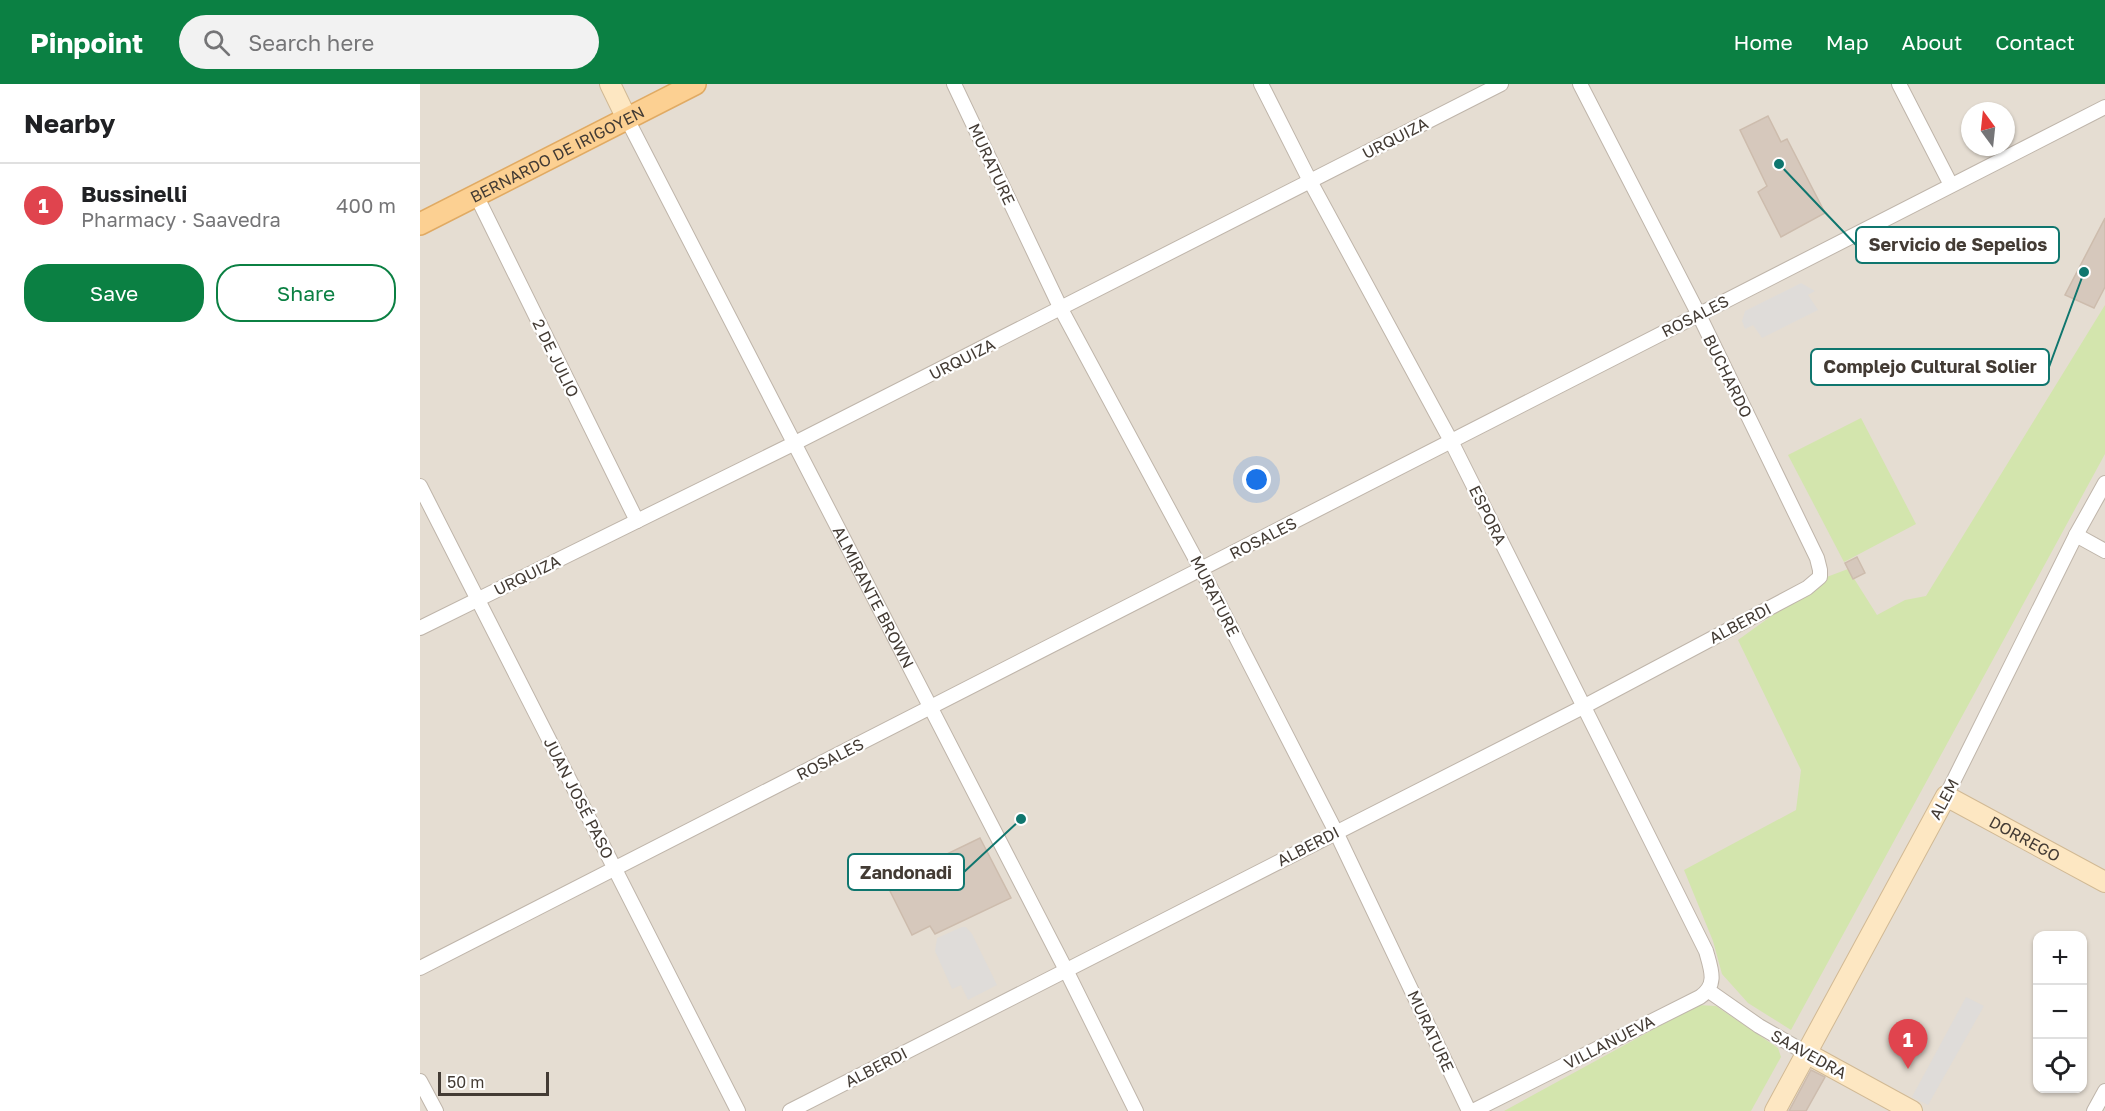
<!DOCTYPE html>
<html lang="en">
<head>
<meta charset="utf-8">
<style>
  :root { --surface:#fff; --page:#f2f2f2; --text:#202124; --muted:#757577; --line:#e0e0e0; --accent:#0b8043 }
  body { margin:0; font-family:"Golos Text",sans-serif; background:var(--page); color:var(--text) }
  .controls { position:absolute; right:18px; bottom:18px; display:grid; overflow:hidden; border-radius:12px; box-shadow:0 2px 4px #0004 }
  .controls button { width:54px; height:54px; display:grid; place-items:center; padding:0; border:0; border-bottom:2px solid var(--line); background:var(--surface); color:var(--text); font:30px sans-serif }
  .compass { position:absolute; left:1541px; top:18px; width:54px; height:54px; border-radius:50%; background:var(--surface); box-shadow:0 2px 4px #0004; rotate:345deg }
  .scale { position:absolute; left:18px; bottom:15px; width:111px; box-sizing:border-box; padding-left:6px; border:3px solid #433b34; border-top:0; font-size:16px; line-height:21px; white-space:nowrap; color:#433b34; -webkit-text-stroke:4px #fff; paint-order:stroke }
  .you { position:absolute; left:837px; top:396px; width:21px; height:21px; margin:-15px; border:4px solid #fff; border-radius:50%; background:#1a73e8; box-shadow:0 0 0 9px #1a73e833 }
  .badge { display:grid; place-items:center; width:39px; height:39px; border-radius:50%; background:var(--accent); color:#fff; font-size:20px; font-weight:700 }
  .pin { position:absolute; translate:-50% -50px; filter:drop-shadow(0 2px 3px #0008) }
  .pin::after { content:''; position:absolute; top:32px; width:21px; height:18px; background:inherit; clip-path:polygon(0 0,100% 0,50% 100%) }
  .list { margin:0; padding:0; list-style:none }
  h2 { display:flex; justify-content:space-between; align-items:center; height:78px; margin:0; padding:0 24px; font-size:26px }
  h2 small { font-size:20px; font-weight:400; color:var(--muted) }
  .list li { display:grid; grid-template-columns:39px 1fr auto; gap:18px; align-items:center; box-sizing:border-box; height:84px; padding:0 24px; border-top:2px solid var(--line) }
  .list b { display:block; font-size:22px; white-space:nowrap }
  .list p { margin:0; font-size:20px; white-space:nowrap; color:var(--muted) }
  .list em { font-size:20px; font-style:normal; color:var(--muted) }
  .actions { display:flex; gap:12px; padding:18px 24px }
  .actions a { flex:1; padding:14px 0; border:2px solid var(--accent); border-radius:24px; text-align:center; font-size:21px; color:var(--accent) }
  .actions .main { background:var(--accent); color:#fff }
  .icon { flex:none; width:33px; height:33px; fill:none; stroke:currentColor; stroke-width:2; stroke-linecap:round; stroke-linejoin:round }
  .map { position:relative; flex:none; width:1685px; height:1027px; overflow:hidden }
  header { display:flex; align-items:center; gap:36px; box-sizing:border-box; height:84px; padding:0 30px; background:var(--accent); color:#fff }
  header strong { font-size:28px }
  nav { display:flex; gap:33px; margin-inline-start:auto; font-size:21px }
  .search { width:420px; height:54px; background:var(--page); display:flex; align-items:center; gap:15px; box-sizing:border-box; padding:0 21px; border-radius:33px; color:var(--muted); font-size:22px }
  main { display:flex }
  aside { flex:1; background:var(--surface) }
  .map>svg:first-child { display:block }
  .residential { fill:#e5ddd2; fill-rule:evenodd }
  .green { fill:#d3e5ad }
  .parking { fill:#dfdcd9 }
  .building { fill:#d6c8bc; stroke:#cdbcad; stroke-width:1.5 }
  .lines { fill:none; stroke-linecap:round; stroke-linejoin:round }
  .street-casing { stroke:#bfb5aa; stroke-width:16 }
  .secondary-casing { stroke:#d1b994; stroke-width:22 }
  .primary-casing { stroke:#e0aa63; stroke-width:24 }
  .street { stroke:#fff; stroke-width:14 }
  .secondary { stroke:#fde7c2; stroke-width:20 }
  .primary { stroke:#fcd092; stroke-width:21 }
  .labels { text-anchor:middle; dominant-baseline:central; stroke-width:4.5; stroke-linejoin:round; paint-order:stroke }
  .street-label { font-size:16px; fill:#433b34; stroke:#fff }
  .leader { fill:none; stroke:#0f766e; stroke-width:2 }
  .callout-dot { fill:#0f766e; stroke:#fff; stroke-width:2 }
  .callout { fill:#fff; stroke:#0f766e; stroke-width:2 }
  .callout-label { font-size:18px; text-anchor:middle; font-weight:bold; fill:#433b34 }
</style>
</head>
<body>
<header>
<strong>Pinpoint</strong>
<div class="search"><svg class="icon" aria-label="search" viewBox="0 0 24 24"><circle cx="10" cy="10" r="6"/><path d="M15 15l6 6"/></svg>Search here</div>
<nav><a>Home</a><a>Map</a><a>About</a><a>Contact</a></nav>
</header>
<main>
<aside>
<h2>Nearby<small></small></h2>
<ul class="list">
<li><span class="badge" style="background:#e0444e">1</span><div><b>Bussinelli</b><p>Pharmacy · Saavedra</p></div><em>400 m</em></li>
</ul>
<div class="actions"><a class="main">Save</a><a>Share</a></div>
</aside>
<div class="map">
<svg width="1685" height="1027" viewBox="0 0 1685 1027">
  <rect width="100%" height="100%" fill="#f1ebe4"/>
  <path class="residential" d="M0,0H1685V1027H0ZM1550,27H1586V63H1550ZM1618,852H1662V1004H1618Z"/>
  <g class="green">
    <polygon points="1685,221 1685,370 1371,946 1328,919 1302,890 1293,857 1264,786 1376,726 1381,686 1318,556 1404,494 1428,485 1457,531 1485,516 1506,512"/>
    <polygon points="1441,334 1496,440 1424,478 1368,371"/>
    <polygon points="1278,921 1296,922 1358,964 1361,973 1331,1027 1084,1027"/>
  </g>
  <g class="parking">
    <polygon points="1381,199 1395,207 1388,211 1398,226 1342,254 1333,241 1325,245 1322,237 1325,227"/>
    <polygon points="542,843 546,843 552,850 577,901 548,916 541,901 532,905 515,867 517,854"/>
    <polygon points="1546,913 1564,922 1508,1021 1492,1013"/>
  </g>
  <g class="building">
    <polygon points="1348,32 1361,58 1367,55 1405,129 1361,153 1338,108 1347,102 1320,46"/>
    <polygon points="1685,134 1685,203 1674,224 1645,211"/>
    <polygon points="1437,473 1445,489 1433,495 1425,479"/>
    <polygon points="560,754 591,814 515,850 510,842 492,851 470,807 478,802 475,795"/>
    <polygon points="1391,986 1405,993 1386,1027 1369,1027"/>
  </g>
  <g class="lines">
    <g class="street-casing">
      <g id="street">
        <polyline points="534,0 641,225 781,485 916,748 1049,1027"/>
        <path d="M841,0L890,97L1031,357L1286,867C1291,885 1298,901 1280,913L1053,1027"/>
        <polyline points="1479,0 1531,101"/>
        <path id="s1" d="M207,35L646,886L716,1027"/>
        <polyline points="56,111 217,437"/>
        <polyline points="0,402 318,1027"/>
        <polyline points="1656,451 1685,467"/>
        <polyline points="0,544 373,360 1081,0"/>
        <polyline points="1526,712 1656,451 1685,399"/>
        <polyline points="0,884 1685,23"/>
        <polyline points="1289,907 1339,942 1386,969"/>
        <polyline points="0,997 16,1027"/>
        <polyline points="370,1027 1163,623 1387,504 1400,493 1400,486 1397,474 1279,231 1160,0"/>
        <polyline points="1674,1027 1685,1007"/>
      </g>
    </g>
    <g class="secondary-casing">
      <g id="secondary">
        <polyline points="190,0 207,35"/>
        <polyline points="1386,969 1492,1027"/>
        <path id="s2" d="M1355,1027L1526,712L1685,798"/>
      </g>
    </g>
    <g class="primary-casing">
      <g id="primary">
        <path id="s3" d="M0,140L275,0"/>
      </g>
    </g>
    <use href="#street" class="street"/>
    <use href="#secondary" class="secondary"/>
    <use href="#primary" class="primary"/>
  </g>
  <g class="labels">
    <g class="street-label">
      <text transform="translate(975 54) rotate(-27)">URQUIZA</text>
      <text stroke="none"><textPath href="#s3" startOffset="154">BERNARDO DE IRIGOYEN</textPath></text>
      <text transform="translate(572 80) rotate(65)">MURATURE</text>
      <text transform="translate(1275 232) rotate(-27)">ROSALES</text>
      <text transform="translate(136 274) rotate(64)">2 DE JULIO</text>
      <text transform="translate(542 275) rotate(-27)">URQUIZA</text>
      <text transform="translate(1308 292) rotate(64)">BUCHARDO</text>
      <text transform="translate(1068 431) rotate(64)">ESPORA</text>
      <text transform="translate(843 454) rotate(-27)">ROSALES</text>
      <text transform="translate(107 491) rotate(-26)">URQUIZA</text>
      <text transform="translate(795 512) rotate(63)">MURATURE</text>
      <text stroke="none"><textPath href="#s1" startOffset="538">ALMIRANTE BROWN</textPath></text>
      <text transform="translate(1320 539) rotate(-28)">ALBERDI</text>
      <text transform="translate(410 675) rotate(-27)">ROSALES</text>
      <text transform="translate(159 714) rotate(63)">JUAN JOSÉ PASO</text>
      <text transform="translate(1524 715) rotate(-62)">ALEM</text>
      <text stroke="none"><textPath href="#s2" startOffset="448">DORREGO</textPath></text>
      <text transform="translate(888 762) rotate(-27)">ALBERDI</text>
      <text transform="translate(1011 947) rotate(65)">MURATURE</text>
      <text transform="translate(1189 958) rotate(-27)">VILLANUEVA</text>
      <text transform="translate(1389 970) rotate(29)">SAAVEDRA</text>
      <text transform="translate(456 983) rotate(-27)">ALBERDI</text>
    </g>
  </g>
  <path class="leader" d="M1359 80L1436 161M1664 188L1629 283M601 735L544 788"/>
  <g class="callout-dot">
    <circle cx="1359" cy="80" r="6"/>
    <circle cx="1664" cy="188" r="6"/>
    <circle cx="601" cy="735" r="6"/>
  </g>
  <g class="callout">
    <rect x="1436" y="143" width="203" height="36" rx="6"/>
    <rect x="1391" y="265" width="238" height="36" rx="6"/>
    <rect x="428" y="770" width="116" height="36" rx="6"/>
  </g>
  <g class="callout-label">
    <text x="1538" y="167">Servicio de Sepelios</text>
    <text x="1510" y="289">Complejo Cultural Solier</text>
    <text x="486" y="795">Zandonadi</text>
  </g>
</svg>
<div class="controls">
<button>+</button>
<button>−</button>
<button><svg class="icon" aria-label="locate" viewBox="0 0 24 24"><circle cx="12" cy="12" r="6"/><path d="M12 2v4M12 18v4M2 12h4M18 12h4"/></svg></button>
</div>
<svg class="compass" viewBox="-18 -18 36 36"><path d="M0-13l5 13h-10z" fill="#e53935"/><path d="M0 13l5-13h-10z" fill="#757577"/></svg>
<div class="scale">50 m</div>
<div class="you"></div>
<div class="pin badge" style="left:1488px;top:985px;background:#e0444e">1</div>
</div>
</main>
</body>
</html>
